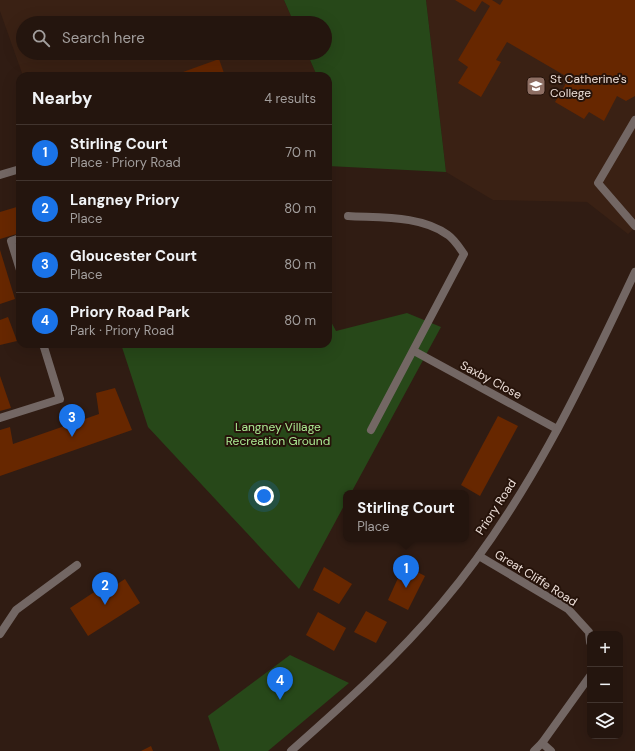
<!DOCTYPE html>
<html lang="en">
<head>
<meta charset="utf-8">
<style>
  :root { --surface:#24150e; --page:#30221c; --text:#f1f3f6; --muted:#a39f9e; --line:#41342e; --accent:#1a73e8 }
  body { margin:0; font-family:"DM Sans",sans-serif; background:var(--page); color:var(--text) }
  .controls { position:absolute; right:12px; bottom:12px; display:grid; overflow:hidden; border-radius:8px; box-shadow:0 4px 16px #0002 }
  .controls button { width:36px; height:36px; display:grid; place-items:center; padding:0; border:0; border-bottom:1px solid var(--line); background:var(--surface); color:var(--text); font:20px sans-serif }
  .you { position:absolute; left:264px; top:496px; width:14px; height:14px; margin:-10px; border:3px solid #fff; border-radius:50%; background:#1a73e8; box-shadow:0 0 0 6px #1a73e833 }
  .badge { display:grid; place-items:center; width:26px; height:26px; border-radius:50%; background:var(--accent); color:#fff; font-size:13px; font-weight:700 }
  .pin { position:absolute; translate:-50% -33px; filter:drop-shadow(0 1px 2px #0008) }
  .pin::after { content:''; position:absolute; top:21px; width:14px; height:12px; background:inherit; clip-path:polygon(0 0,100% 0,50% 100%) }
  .popup { position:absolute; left:343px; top:490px; width:126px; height:52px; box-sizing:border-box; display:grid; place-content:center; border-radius:8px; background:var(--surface); filter:drop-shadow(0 1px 3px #0005); font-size:13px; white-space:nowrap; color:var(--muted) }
  .popup b { font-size:15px; color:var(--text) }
  .popup::after { content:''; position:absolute; left:50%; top:100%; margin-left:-8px; border:8px solid transparent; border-top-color:var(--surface) }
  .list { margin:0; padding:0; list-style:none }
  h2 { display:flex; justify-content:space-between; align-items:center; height:52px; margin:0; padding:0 16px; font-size:17px }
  h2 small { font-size:13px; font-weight:400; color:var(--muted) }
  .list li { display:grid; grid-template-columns:26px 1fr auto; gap:12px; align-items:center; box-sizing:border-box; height:56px; padding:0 16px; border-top:1px solid var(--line) }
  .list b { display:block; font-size:15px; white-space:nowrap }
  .list p { margin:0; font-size:13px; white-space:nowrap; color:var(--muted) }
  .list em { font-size:13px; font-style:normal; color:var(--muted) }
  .icon { flex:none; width:22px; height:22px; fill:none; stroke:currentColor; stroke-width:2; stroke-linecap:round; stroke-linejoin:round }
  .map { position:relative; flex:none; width:635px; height:751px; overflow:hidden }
  .search { position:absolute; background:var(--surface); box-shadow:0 4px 16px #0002; left:16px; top:16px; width:316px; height:44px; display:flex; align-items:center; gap:10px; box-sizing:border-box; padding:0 14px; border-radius:22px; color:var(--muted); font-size:15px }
  .panel { position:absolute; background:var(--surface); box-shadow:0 4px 16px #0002; left:16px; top:72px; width:316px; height:276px; border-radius:12px }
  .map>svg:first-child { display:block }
  .built { fill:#3a2114 }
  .green { fill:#274819 }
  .building { fill:#672700 }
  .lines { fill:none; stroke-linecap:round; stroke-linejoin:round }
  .service { stroke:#736764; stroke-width:8 }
  .pedestrian { stroke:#736764; stroke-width:8 }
  .minor { stroke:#736764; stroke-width:8 }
  .tertiary { stroke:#736764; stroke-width:8 }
  .labels { text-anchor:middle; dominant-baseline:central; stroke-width:4; stroke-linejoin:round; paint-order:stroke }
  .poi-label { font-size:12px; fill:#ecded8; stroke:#26130a; text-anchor:start }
  .street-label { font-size:12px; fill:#ecded8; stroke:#26130a }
  .park-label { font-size:12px; fill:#abea93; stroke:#26130a }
</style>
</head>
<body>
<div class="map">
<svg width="635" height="751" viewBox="0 0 635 751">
  <rect width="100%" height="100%" fill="#301c13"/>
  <g class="built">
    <polygon points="0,0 284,0 294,23 23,23 23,53 307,53 317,76 23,76 0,11"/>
    <polygon points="426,0 635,0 635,228 628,234 587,202 493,200 446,172"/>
  </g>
  <g class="green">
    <polygon points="284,0 426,0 446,172 328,166 328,76 317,76 307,53 325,53 325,23 294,23"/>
    <polygon points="407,313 441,327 351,493 346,493 346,502 299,589 148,427 121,344 328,344 328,316 336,331"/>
    <polygon points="290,655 349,683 268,751 220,751 208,716"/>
  </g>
  <g class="building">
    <polygon points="455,0 492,0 500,5 503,0 635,0 635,96 626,101 617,96 604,121 589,112 584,119 555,102 569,78 507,42 496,60 501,62 481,97 458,83 468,67 458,60 490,6 482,1 475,12"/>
    <polygon points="219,59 225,76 172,76"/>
    <polygon points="20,206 20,233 0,239 0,212"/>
    <polygon points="0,250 15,299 0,304"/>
    <polygon points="8,317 17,341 0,345 0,320"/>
    <polygon points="0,376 11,408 0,411"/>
    <polygon points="115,388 132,430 0,476 0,430 10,427 13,444 99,414 96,393"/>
    <polygon points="498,416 518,426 480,496 461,485"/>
    <polygon points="404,565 425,576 408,610 388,600"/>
    <polygon points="324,567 352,584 339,604 313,590"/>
    <polygon points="125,579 140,603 88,636 70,608 108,583 111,588"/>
    <polygon points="366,611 387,622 376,643 354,632"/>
    <polygon points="318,612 346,628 334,651 306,635"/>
    <polygon points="151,746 153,751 141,751"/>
  </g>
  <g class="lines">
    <g class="service">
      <polyline points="635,120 598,183 635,226"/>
      <polyline points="20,238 11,241 20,270"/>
      <polyline points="0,418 60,399 43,344"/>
      <polyline points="0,634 16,610 77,565"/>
    </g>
    <polyline class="pedestrian" points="0,175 20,169"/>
    <g class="minor">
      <path d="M348,216C379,218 421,215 448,235C454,239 459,247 464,254L371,430"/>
      <polyline points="414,351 557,429"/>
      <polyline points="479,556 568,609 589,632 590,642"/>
      <polyline points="542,743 551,751"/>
      <polyline points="534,751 542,743 590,676"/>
    </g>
    <path class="tertiary" d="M291,751C344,704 397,657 442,603C525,505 581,387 635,272"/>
  </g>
  <defs>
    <g id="school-square" transform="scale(1)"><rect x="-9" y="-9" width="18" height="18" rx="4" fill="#8d6e63" stroke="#26130a"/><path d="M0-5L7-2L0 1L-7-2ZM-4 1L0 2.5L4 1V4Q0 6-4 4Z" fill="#fff"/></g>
  </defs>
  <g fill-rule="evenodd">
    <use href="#school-square" x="536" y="86"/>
  </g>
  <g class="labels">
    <g class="poi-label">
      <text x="550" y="79">St Catherine's<tspan x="550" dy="14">College</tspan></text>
    </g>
    <g class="street-label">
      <text transform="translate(491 380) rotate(28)">Saxby Close</text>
      <text transform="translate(496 507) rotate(-57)">Priory Road</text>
      <text transform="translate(536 578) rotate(32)">Great Cliffe Road</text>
    </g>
    <g class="park-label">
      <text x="278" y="427">Langney Village<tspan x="278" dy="14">Recreation Ground</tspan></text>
    </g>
  </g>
</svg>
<div class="controls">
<button>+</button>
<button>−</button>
<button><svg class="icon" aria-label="layers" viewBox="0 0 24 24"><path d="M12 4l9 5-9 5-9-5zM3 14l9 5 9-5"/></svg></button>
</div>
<div class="you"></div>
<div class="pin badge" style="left:406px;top:588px">1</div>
<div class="popup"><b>Stirling Court</b>Place</div>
<div class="pin badge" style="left:105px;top:605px">2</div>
<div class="pin badge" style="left:72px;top:437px">3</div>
<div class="pin badge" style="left:280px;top:700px">4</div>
<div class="search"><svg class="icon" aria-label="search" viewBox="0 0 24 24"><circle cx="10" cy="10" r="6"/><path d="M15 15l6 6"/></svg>Search here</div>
<section class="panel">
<h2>Nearby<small>4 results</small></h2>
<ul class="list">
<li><span class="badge">1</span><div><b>Stirling Court</b><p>Place · Priory Road</p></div><em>70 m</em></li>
<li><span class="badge">2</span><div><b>Langney Priory</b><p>Place</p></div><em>80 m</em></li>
<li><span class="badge">3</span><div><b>Gloucester Court</b><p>Place</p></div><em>80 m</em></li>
<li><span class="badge">4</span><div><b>Priory Road Park</b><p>Park · Priory Road</p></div><em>80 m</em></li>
</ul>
</section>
</div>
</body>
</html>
